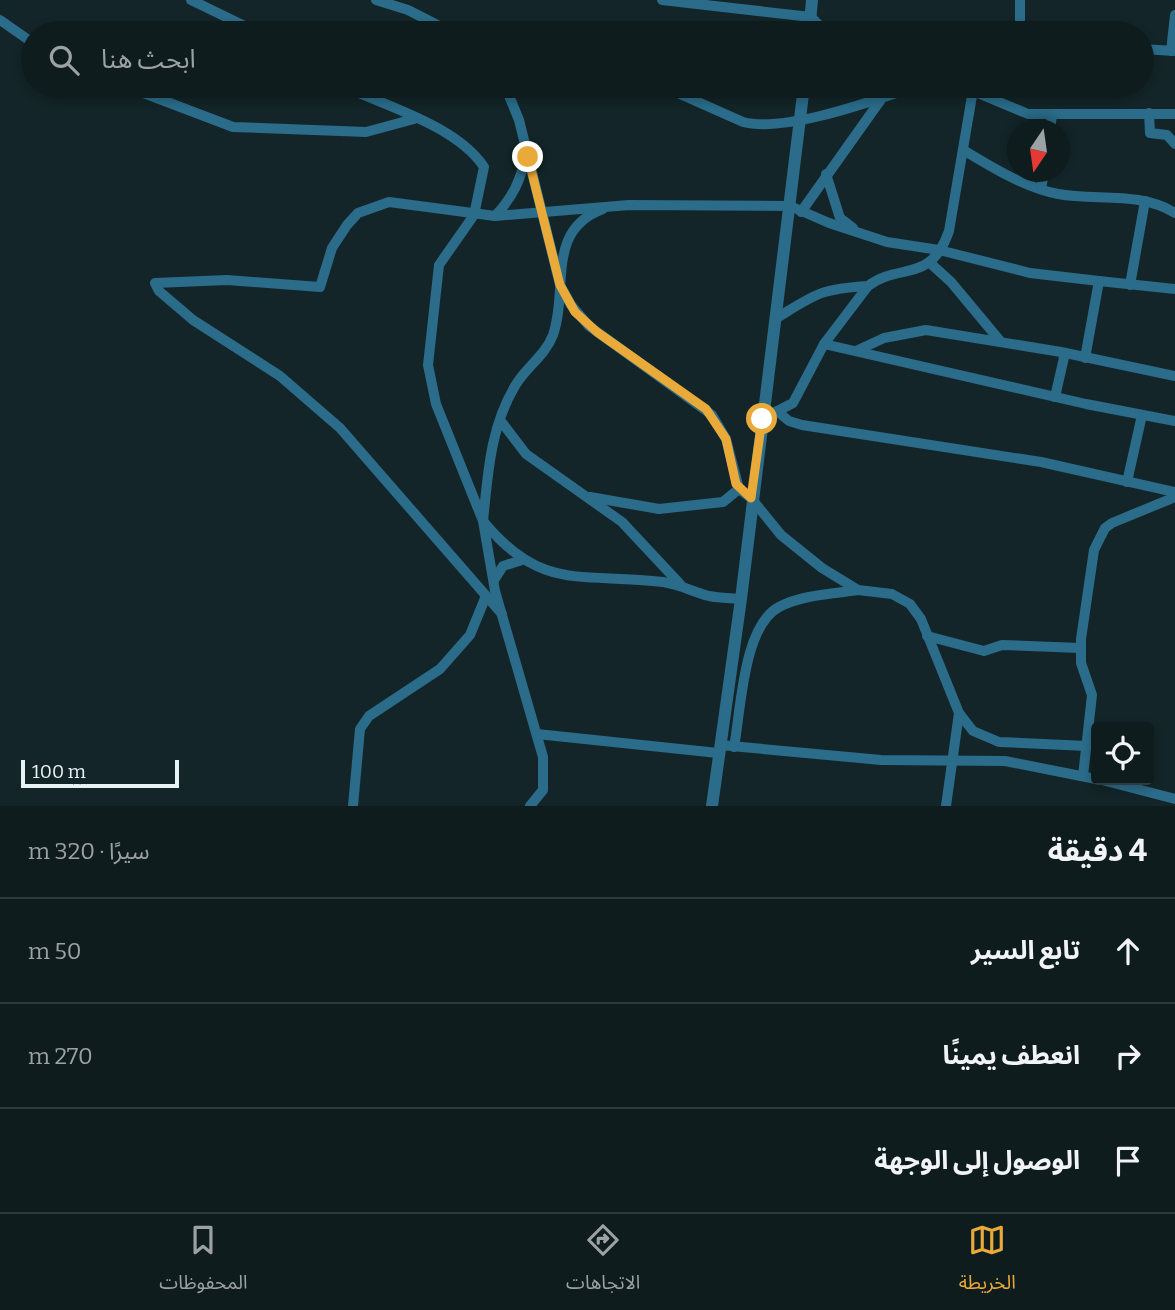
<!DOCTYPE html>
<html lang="ar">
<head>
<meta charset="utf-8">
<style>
  :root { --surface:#0e1c1e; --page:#172527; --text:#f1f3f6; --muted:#9ba1a4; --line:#2e3a3c; --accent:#eaaa39 }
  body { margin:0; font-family:Bitter,"Noto Sans Arabic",serif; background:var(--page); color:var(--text); direction:rtl }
  .controls { position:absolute; right:21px; bottom:21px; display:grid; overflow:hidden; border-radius:7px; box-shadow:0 4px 10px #0003 }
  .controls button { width:63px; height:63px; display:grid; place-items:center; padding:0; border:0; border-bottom:2px solid var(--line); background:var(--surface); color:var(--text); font:35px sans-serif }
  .compass { position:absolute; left:1007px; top:119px; width:63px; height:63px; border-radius:50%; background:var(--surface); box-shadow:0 4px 10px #0003; rotate:193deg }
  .scale { position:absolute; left:21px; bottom:18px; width:158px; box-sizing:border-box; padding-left:7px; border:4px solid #e7f2f4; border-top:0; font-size:19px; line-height:24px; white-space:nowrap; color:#e7f2f4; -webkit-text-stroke:5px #132528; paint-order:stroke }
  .stop { position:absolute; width:21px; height:21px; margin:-16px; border:5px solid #eaaa39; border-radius:50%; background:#fff }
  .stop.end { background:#eaaa39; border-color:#fff; box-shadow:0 2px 7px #0008 }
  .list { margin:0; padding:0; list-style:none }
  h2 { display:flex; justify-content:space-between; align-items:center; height:91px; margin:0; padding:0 28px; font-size:30px }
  h2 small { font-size:23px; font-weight:400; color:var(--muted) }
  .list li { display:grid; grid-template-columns:46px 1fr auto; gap:21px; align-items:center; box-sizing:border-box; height:105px; padding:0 28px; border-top:2px solid var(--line) }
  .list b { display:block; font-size:26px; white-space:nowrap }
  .list em { font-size:23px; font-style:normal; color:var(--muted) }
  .icon { flex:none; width:38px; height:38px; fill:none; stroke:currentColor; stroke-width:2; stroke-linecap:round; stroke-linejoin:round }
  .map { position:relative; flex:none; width:1175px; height:806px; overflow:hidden; direction:ltr }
  .search { position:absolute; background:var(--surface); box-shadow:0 4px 10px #0003; left:21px; right:21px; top:21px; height:77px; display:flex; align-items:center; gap:18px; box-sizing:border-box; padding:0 24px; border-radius:38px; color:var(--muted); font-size:26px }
  .sheet { height:406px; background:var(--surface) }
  nav { display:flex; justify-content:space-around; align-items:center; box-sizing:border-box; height:98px; border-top:2px solid var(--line); background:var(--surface); font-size:19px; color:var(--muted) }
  nav a { display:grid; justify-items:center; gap:4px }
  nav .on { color:var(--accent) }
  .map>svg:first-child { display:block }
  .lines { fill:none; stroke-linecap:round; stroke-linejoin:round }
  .minor { stroke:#2a6c8a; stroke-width:10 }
  .tertiary { stroke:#2a6c8a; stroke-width:12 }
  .route { stroke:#eaaa39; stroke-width:9 }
</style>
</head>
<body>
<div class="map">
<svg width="1175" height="806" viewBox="0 0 1175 806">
  <rect width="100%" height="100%" fill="#132528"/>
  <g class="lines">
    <g class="minor">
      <polyline points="191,0 259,33"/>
      <polyline points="376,0 408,10 453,33"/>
      <polyline points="662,0 811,17 827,33"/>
      <polyline points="1020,0 1020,33"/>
      <polyline points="0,20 33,43"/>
      <polyline points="450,32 465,33"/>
      <polyline points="1142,49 1175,51"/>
      <polyline points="1171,51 1175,15"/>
      <polyline points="125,86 233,127 366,132 414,119"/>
      <path d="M343,86C386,106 457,126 484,167L474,215L439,265L428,365L436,404L483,521L495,591L543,757V790L530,806"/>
      <polyline points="505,86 519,120 560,285 571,305 589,326 712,415 726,439 739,489 751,498 781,535 822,568 858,590 892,594 910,604 921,619 959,713 973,731 999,742 1087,746"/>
      <path d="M662,86L743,122C786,133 875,100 917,86"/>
      <polyline points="961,86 1028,114 1175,114"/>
      <polyline points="1149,113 1150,133 1167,135 1175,144"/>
      <polyline points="1050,130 1052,115"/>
      <path d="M965,151C993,168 1026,188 1058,194C1097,201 1140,191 1175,213"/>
      <polyline points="826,174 840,218 853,228"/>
      <polyline points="1041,189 1044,172"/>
      <path d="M603,209C545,230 569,289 553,335C545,356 526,367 515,386C490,428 488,474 483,521C542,593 582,572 663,582C679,584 693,592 709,596C719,598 731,598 741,599"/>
      <polyline points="801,212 882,98"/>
      <path d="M495,216C513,197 521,180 526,154"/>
      <polyline points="929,262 951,282 1001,342"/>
      <polyline points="1130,285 1145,201"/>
      <path d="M775,319C816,294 819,289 868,286"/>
      <polyline points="824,344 1086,404 1175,421"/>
      <polyline points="856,351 884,338 926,330 1061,352 1175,376"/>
      <polyline points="1085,358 1099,281 1175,289"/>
      <polyline points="1055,397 1065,353"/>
      <polyline points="777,411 789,421 802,425 1041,462 1175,492"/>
      <path d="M762,419L793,403L824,344L868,286C899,262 930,285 949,231L973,90L977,86"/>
      <polyline points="500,420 526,454 622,522 680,584"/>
      <polyline points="1127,482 1142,415"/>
      <polyline points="590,497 659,509 723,502 739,489"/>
      <polyline points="494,580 503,566 522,560"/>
      <polyline points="502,614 340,428 280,376 193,320 159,291 155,283 227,280 320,287 332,248 347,225 358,213 389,202 495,216 629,205 790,206 829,223 887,242 939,250 1030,273 1099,281"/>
      <polyline points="927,636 984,651 1002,645 1080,648"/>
      <polyline points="537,734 718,753"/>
      <polyline points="720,745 881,760 1005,761 1096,779"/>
      <path d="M734,747C741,710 743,626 779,607C801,595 832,594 858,590"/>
      <polyline points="1083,776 1092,695 1081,663 1081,639 1094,550 1105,528 1112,523 1175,497"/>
      <polyline points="1102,780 1175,799"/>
      <polyline points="353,806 360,729 369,716 440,669 470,635 486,596"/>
      <polyline points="946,806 959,713"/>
    </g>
    <g class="tertiary">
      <polyline points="809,33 812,0"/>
      <polyline points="712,806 741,599 804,86"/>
    </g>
  </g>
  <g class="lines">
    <polyline class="route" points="528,157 560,285 575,312 597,332 706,409 726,439 736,484 751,498 762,419"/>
  </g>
</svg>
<div class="controls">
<button><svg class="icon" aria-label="locate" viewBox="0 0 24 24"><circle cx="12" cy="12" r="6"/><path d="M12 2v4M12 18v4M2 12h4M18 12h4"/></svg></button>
</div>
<svg class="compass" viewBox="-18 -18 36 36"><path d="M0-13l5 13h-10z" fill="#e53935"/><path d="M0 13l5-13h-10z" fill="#9ba1a4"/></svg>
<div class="scale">100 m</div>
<div class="stop" style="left:762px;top:419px"></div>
<div class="stop end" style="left:528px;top:157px"></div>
<div class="search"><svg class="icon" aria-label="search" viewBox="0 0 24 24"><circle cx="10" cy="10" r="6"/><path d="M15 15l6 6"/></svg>ابحث هنا</div>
</div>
<section class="sheet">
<h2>4 دقيقة<small>سيرًا · 320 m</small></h2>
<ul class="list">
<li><svg class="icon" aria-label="ahead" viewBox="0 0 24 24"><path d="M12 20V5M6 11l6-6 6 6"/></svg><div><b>تابع السير</b></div><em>50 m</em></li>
<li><svg class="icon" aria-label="right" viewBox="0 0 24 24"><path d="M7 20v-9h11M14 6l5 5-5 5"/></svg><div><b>انعطف يمينًا</b></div><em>270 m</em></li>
<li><svg class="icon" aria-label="arrive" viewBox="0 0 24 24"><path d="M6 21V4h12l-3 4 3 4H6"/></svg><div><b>الوصول إلى الوجهة</b></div></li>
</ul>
</section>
<nav>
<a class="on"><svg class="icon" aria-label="map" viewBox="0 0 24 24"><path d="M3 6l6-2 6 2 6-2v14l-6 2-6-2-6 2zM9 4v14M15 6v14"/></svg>الخريطة</a>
<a><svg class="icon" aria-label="directions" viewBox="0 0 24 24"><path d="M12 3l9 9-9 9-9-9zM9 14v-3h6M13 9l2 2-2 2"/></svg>الاتجاهات</a>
<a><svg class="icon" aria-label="saved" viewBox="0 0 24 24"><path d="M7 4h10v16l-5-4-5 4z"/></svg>المحفوظات</a>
</nav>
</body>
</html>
